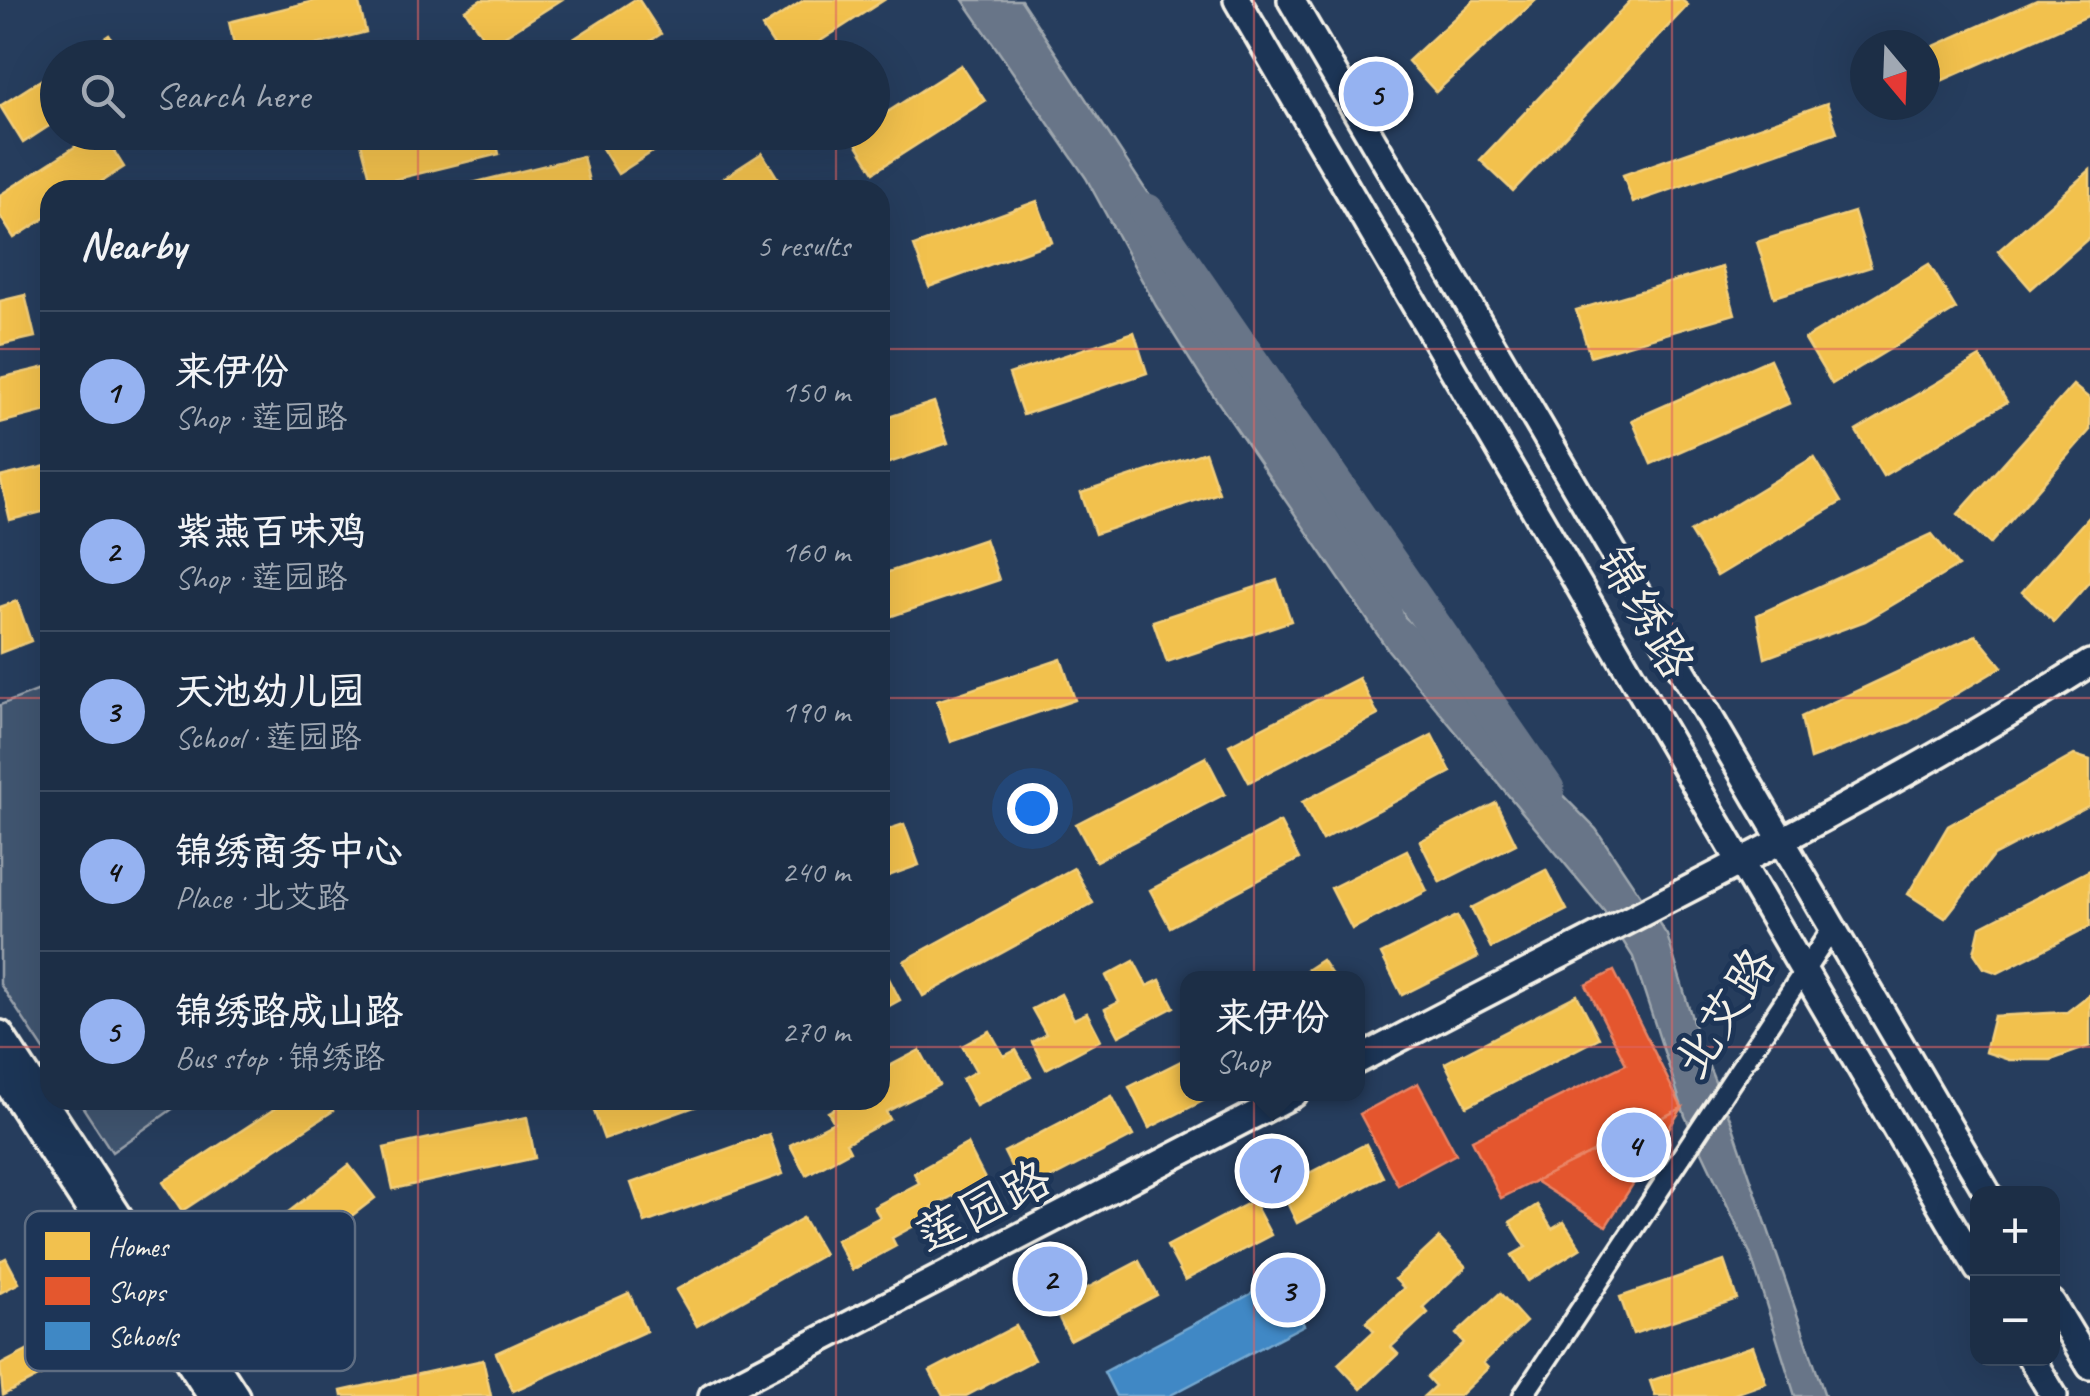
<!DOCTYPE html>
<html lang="en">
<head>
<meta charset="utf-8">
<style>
  :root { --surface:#1c2e46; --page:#293a51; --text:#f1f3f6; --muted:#a0a8b3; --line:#3a4a5f; --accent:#95b2f1 }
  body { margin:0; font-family:Caveat,"LXGW WenKai TC",sans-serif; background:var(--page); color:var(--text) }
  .controls { position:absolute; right:30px; bottom:30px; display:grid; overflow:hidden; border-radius:20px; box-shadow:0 10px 40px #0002 }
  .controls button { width:90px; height:90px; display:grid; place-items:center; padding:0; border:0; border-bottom:2px solid var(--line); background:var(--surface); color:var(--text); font:50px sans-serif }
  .compass { position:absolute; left:1850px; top:30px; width:90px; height:90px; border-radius:50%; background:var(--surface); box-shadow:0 10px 40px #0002; rotate:161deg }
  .you { position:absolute; left:1032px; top:808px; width:35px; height:35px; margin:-25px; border:8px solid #fff; border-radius:50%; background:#1a73e8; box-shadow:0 0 0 15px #1a73e833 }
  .badge { display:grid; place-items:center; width:65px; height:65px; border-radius:50%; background:var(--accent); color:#111; font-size:32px; font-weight:700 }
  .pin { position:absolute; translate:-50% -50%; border:5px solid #fff; box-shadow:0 2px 10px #0006 }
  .popup { position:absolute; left:1180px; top:971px; width:185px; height:130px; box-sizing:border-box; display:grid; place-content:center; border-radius:20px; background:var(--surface); filter:drop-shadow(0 2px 8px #0005); font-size:32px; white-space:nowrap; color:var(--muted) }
  .popup b { font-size:38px; color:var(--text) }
  .popup::after { content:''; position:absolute; left:50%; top:100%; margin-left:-20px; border:20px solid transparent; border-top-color:var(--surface) }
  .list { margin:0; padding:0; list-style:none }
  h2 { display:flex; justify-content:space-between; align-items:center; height:130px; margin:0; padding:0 40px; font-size:42px }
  h2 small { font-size:32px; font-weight:400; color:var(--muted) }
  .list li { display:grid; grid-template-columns:65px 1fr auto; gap:30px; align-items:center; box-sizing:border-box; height:160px; padding:0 40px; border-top:2px solid var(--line) }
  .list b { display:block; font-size:38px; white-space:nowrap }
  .list p { margin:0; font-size:32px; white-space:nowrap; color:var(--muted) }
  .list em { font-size:32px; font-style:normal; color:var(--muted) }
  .icon { flex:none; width:55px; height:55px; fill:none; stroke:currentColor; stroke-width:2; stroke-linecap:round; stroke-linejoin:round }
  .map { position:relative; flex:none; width:2090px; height:1396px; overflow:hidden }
  .search { position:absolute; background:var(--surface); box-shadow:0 10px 40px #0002; left:40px; top:40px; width:850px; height:110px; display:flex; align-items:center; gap:25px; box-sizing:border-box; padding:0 35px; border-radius:55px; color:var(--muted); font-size:38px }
  .panel { position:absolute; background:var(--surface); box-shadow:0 10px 40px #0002; left:40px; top:180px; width:850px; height:930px; border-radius:30px }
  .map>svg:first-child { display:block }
  .green { fill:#40546f; stroke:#9aa2ac; stroke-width:2.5 }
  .water { fill:#677588; stroke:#9fa7ae; stroke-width:2.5 }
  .homes { fill:#f2c14e; stroke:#f3cf7c; stroke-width:2.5 }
  .shops { fill:#e4572e; stroke:#e98566; stroke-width:2.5 }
  .schools { fill:#3f88c5; stroke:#75a8d0; stroke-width:2.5 }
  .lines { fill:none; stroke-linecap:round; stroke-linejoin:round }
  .river { stroke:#677588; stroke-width:35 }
  .street-casing { stroke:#f4f1e8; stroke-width:25 }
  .secondary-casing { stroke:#f4f1e8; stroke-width:32 }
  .street { stroke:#1d3557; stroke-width:18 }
  .secondary { stroke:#1d3557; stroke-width:25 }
  .grid { fill:none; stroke:#df6462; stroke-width:2.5; stroke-opacity:0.55 }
  .labels { text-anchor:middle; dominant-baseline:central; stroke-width:10; stroke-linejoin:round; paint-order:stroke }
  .street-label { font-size:48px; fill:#f4f1e8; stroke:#1d3557 }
  .key { fill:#1d3557; stroke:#5e6d82; stroke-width:2.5 }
  .key-label { font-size:28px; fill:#f4f1e8 }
</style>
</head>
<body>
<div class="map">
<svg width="2090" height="1396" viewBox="0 0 2090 1396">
  <rect width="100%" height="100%" fill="#263d5d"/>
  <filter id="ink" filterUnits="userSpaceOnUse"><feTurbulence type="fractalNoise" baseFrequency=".01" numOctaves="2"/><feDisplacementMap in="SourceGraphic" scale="20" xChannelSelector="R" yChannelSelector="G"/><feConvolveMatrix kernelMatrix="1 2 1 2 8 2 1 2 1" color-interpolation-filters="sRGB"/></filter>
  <g filter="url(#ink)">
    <g class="green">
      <polygon points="50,686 50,1059 0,984 0,705"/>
      <polygon points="78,1100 185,1100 112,1152"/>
    </g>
    <polygon class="water" points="963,0 1021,0 1149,195 1161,230 1386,557 1405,617 1467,674 1524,756 1596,829 1667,935 1700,1045 1731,1121 1825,1396 1795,1396 1750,1253 1685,1116 1633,957 1604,911 1388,650 1198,373 1156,306 1086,178"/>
    <g class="homes">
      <polygon points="318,0 358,0 366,32 265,58 237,58 229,22"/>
      <polygon points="481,0 561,0 489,46 465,10"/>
      <polygon points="634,0 639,0 661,34 624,58 544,58"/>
      <polygon points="804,0 884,0 794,58 782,58 762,27"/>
      <polygon points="1474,0 1536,0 1436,92 1408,61"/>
      <polygon points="1631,0 1682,0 1688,5 1513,191 1480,160"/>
      <polygon points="2037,0 2090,0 2090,15 1925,88 1925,50"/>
      <polygon points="109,35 124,58 75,58"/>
      <polygon points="961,65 985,101 874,172 851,135 872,132 872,122"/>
      <polygon points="58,69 58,120 23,143 0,106"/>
      <polygon points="1827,103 1837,132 1633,203 1623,175"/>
      <polygon points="98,132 102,132 124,167 88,190 50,190 50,215 14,238 0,216 0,195"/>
      <polygon points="405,132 494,132 499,154 372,185 361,143"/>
      <polygon points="603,132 683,132 618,174 595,137"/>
      <polygon points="762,153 785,190 705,190"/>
      <polygon points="583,156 591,190 456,190 456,187"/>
      <polygon points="2090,170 2090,237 2031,289 1998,251"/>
      <polygon points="1037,201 1052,242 929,287 914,246"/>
      <polygon points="1854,212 1871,267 1774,297 1757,242"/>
      <polygon points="1929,264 1956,309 1832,384 1805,339"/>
      <polygon points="1722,267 1735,314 1590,356 1576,310"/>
      <polygon points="25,295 35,337 0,345 0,301"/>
      <polygon points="1134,332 1147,373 1023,415 1009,374"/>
      <polygon points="1980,357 2007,402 1883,476 1856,431"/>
      <polygon points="1770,359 1790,403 1651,464 1632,420"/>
      <polygon points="50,366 50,410 0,423 0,378"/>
      <polygon points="2073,385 2090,399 2090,430 1990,544 1958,514"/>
      <polygon points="934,402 948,443 880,466 880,420"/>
      <polygon points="1205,452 1219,493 1095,534 1081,493"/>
      <polygon points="1814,457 1841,502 1717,576 1690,532"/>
      <polygon points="50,465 50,510 10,520 0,477"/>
      <polygon points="2090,515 2090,581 2054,622 2022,592"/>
      <polygon points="1932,534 1958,566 1865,621 1765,658 1757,615"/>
      <polygon points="985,539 999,580 880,620 880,575"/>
      <polygon points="1277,580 1291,621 1167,662 1153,621"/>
      <polygon points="17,601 31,641 0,653 0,607"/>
      <polygon points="1976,635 2002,667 1909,722 1810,759 1801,717"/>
      <polygon points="1061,659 1075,700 951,742 937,701"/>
      <polygon points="1359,678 1378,715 1249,782 1229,745"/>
      <polygon points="1432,735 1451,772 1322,840 1302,802"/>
      <polygon points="2074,755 2090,760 2090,805 1993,856 1945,918 1908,894 1948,826"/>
      <polygon points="1206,757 1225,794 1096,861 1076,824"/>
      <polygon points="1496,803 1516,844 1440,882 1420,841"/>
      <polygon points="1280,822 1299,859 1170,927 1150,890"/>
      <polygon points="904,824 919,865 880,879 880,832"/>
      <polygon points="1407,850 1427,891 1352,929 1331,888"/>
      <polygon points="1074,868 1093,903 923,996 904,961"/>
      <polygon points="1546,870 1567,910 1491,948 1471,908"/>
      <polygon points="2090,870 2090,926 1998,973 1984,968 1974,953 1980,927"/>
      <polygon points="1457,916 1478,957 1402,995 1381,954"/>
      <polygon points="1322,960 1334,978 1297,978 1296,977"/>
      <polygon points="1134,961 1147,986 1160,980 1174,1007 1119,1036 1105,1009 1119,1002 1106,976"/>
      <polygon points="882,965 900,1000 880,1011 880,966"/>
      <polygon points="1061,994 1074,1019 1087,1013 1101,1040 1046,1069 1032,1042 1046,1034 1032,1009"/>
      <polygon points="2090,994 2090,1046 2051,1060 2009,1060 1985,1052 1994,1016 2067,1012"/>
      <polygon points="1577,995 1599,1038 1467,1106 1445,1063"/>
      <polygon points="990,1031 1004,1056 1016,1050 1031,1077 976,1106 962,1079 976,1071 962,1046"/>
      <polygon points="920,1050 939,1085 886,1112 890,1119 846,1143 850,1151 806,1175 790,1145 834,1122 828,1112 851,1100 880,1100 880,1071"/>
      <polygon points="1187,1058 1187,1094 1217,1094 1149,1128 1129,1087"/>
      <polygon points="1112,1096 1133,1136 1024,1192 1004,1152"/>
      <polygon points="288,1100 326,1100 333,1111 182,1211 163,1182"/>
      <polygon points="590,1100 714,1100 604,1139"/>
      <polygon points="527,1117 535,1158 393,1189 384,1148"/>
      <polygon points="769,1134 783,1174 645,1223 631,1183"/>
      <polygon points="967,1144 985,1179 932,1207 936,1214 892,1238 896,1246 852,1270 836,1240 880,1217 874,1207 919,1183 914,1173"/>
      <polygon points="1366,1144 1383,1177 1297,1223 1280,1188"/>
      <polygon points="349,1165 375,1198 259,1287 234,1254"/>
      <polygon points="1253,1201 1271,1235 1185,1280 1167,1246"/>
      <polygon points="1537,1205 1552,1229 1564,1222 1581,1248 1528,1281 1512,1255 1526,1247 1510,1222"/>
      <polygon points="803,1218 824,1254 697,1326 676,1290"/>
      <polygon points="1439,1238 1466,1267 1423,1307 1428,1313 1391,1347 1398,1354 1361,1389 1338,1364 1374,1331 1366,1322 1404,1288 1395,1279"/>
      <polygon points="6,1258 19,1283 0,1293 0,1261"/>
      <polygon points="1139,1261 1157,1295 1070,1340 1053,1306"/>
      <polygon points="1724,1261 1737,1299 1633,1334 1620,1297"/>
      <polygon points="629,1293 646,1331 513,1391 496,1353"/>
      <polygon points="1500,1293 1526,1322 1483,1363 1488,1368 1459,1396 1424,1396 1435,1386 1427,1377 1464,1343 1456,1334"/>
      <polygon points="1016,1326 1034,1360 966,1396 943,1396 930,1371"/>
      <polygon points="54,1337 67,1362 3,1395 0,1365"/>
      <polygon points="1753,1346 1766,1383 1729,1396 1655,1396 1650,1381"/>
      <polygon points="483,1360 491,1396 342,1396 341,1391"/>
    </g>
    <g class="shops">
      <polygon points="1614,971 1682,1108 1501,1198 1472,1140 1626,1064 1586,985"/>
      <polygon points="1418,1083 1456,1154 1398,1185 1360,1114"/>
      <polygon points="1682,1108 1606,1226 1535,1181"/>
    </g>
    <polygon class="schools" points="1279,1279 1304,1325 1169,1396 1116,1396 1104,1372"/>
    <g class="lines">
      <polyline class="river" points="1147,211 1547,789"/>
      <g class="street-casing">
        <polyline id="street" points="1523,1396 1832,929"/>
      </g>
      <g class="secondary-casing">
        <g id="secondary">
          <polyline points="1237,0 1978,1269"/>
          <polyline points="1291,0 1988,1194"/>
          <polyline points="0,1034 236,1396"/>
          <path d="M1357,1061C1602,930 1855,813 2090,663"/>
          <polyline points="0,1072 211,1396"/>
          <polyline points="2052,1303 2090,1366"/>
          <polyline points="2031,1358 2054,1396"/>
          <polyline points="712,1396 1294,1094"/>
        </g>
      </g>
      <use href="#street" class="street"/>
      <use href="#secondary" class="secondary"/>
    </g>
  </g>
  <path class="grid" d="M418,0V58M836,0V58M1254,0V1396M1672,0V1396M418,132V190M836,132V190M0,349H50M880,349H2090M0,698H50M880,698H2090M0,1047H50M880,1047H2090M418,1100V1396M836,1100V1396"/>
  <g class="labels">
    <g class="street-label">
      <text transform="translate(1646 612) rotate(60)">锦绣路</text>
      <text transform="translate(1724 1013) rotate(-57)">北艾路</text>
      <text transform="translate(983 1207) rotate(-27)">莲园路</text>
    </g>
  </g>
  <rect x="25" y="1211" width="330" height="160" rx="15" class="key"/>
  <rect x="45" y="1232" width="45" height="28" fill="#f2c14e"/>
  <rect x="45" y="1277" width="45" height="28" fill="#e4572e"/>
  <rect x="45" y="1322" width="45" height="28" fill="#3f88c5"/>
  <g class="key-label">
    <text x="108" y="1256">Homes</text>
    <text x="108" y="1301">Shops</text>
    <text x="108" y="1346">Schools</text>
  </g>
</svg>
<div class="controls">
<button>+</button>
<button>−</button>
</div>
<svg class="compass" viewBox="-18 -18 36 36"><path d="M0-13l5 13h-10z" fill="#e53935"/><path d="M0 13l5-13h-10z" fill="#a0a8b3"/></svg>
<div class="you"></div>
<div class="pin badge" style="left:1272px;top:1171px">1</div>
<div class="popup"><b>来伊份</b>Shop</div>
<div class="pin badge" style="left:1050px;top:1279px">2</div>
<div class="pin badge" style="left:1288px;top:1290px">3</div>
<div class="pin badge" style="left:1634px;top:1145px">4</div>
<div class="pin badge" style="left:1376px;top:94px">5</div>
<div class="search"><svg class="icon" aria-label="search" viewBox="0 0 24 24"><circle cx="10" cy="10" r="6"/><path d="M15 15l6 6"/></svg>Search here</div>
<section class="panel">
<h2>Nearby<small>5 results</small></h2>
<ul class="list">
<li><span class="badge">1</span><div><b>来伊份</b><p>Shop · 莲园路</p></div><em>150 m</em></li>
<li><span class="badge">2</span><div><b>紫燕百味鸡</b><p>Shop · 莲园路</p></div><em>160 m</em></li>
<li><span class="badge">3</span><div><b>天池幼儿园</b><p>School · 莲园路</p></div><em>190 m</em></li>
<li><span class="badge">4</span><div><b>锦绣商务中心</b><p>Place · 北艾路</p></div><em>240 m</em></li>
<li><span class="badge">5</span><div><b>锦绣路成山路</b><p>Bus stop · 锦绣路</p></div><em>270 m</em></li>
</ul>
</section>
</div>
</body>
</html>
